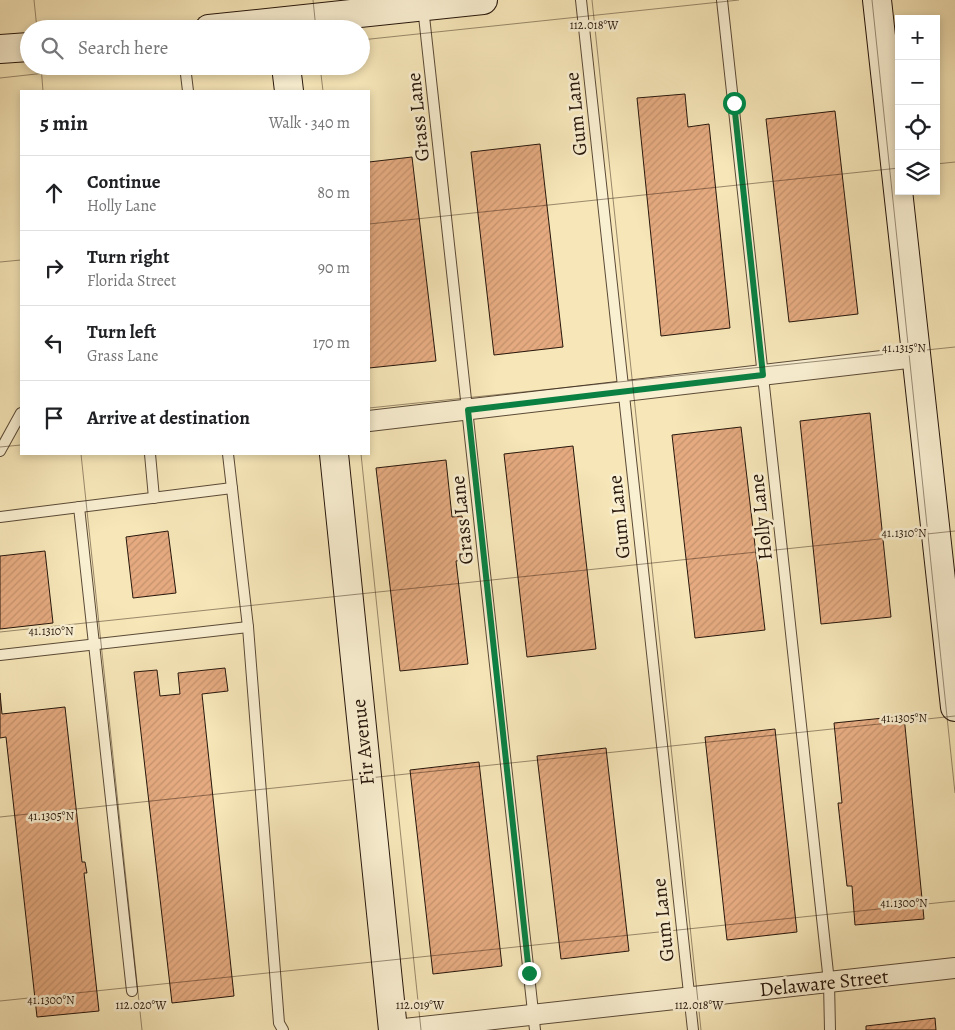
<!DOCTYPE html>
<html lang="en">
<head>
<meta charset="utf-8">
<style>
  :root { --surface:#fff; --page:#f2f2f2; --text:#202124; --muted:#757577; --line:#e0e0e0 }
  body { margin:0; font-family:Alegreya,serif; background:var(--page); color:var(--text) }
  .controls { position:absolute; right:15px; top:15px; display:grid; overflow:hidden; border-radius:0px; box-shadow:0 2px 8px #0003 }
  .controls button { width:45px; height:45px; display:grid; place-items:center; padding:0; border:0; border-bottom:1px solid var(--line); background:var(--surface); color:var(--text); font:25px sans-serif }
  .stop { position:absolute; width:15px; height:15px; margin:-11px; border:4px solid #0b8043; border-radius:50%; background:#fff }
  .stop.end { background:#0b8043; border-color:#fff; box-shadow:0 1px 5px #0008 }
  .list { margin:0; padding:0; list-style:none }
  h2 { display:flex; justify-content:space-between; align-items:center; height:65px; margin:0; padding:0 20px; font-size:21px }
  h2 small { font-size:16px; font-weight:400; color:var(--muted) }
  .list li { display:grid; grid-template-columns:32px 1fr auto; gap:15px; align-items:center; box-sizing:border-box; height:75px; padding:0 20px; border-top:1px solid var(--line) }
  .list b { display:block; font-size:19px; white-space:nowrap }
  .list p { margin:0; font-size:16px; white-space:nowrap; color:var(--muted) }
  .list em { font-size:16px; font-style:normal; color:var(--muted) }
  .icon { flex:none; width:28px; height:28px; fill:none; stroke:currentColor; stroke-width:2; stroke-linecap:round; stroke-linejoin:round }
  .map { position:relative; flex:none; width:955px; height:1030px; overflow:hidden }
  .search { position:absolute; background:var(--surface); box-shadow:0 2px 8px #0003; left:20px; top:20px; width:350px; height:55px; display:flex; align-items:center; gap:12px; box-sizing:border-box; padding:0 18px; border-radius:28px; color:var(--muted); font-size:19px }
  .panel { position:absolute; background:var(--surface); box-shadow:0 2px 8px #0003; left:20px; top:90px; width:350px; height:365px; border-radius:0px }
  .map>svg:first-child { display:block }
  .building { fill:url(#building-hatch); stroke:#27160b }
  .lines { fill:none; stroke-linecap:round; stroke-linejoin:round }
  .lane-casing { stroke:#5b4a36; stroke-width:12 }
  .street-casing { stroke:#5b4a36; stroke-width:22 }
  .secondary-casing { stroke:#27160b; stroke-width:30 }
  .lane { stroke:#f9efd1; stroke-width:10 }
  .street { stroke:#f9efd1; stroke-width:20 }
  .secondary { stroke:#f9efd1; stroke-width:28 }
  .route { stroke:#0b8043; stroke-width:6 }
  .ticks { fill:none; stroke:#27160b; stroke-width:1; stroke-opacity:0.45 }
  .labels { text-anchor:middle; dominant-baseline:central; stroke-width:5; stroke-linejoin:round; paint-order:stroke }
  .street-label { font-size:20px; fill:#27160b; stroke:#f9efd1 }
  .ticks-label { font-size:12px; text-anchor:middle; fill:#27160b; stroke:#f9efd1; stroke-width:5; stroke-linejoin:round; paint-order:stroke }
</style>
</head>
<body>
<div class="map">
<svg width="955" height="1030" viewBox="0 0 955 1030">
  <defs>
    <pattern id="building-hatch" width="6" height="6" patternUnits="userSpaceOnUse" patternTransform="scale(1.25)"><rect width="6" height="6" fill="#e5aa80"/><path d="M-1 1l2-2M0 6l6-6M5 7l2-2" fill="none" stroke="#c4926d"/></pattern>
  </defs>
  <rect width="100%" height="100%" fill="#f6e6b8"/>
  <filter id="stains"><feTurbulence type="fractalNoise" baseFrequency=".004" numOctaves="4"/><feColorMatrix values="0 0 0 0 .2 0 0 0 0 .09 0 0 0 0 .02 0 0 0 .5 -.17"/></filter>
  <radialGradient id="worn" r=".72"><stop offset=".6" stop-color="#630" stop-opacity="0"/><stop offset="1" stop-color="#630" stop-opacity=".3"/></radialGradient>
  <g class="building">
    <polygon points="685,94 688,127 709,124 730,328 661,336 637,98"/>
    <polygon points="835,111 858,314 789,322 766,119"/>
    <polygon points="540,144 563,347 494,355 471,152"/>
    <polygon points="412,157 436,361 369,368 369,162"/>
    <polygon points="870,413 891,617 821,624 800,421"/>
    <polygon points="741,427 765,630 695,638 672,435"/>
    <polygon points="573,446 596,649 527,657 504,454"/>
    <polygon points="446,460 452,517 462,516 467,559 456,561 468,664 400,671 376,468"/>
    <polygon points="168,531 176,593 133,598 126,537"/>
    <polygon points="45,551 53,623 0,629 0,556"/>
    <polygon points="225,668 228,691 202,694 234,996 172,1003 134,672 157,670 160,696 180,694 178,673"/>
    <polygon points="0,693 2,714 65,707 82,862 85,862 87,873 84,873 99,1011 37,1017 6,737 0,738"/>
    <polygon points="904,716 924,919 855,925 852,886 847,886 838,803 842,803 834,723"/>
    <polygon points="775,729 797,932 727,940 705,737"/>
    <polygon points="606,748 629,951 561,959 537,756"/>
    <polygon points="479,762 502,966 433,974 410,770"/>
    <polygon points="935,1018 936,1030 866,1030 866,1026"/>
  </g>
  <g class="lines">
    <g class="lane-casing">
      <g id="lane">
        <polyline points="581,0 693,1030"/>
        <polyline points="722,0 829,982 830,1030"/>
        <polyline points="423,7 535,1030"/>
        <polyline points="185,66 188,91"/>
        <polyline points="0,451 21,413"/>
        <polyline points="150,454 154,498"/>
        <polyline points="228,454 248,627 279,1023 283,1030"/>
        <polyline points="79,507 132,991"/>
        <polyline points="0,517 232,488"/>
        <polyline points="0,655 248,627"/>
      </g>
    </g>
    <g class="street-casing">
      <g id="street">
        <polyline points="369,421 916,357"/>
        <polyline points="395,1030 955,968"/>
      </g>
    </g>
    <g class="secondary-casing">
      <g id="secondary">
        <polyline points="877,0 955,707"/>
        <polyline points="209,29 483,0"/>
        <polyline points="0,49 29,47"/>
        <polyline points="286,66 289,91"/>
        <polyline points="334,454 393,1030"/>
      </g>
    </g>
    <use href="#lane" class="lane"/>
    <use href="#street" class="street"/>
    <use href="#secondary" class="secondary"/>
  </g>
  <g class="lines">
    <polyline class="route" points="529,973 468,410 763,375 734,103"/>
  </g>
  <path class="ticks" d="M34,0L37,29M313,0L316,29M592,0L701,1030M872,0L955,793M361,40L739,0M41,66L43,91M320,66L323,91M0,78L109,66M936,164L955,162M369,224L899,168M0,262L21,260M369,408L955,347M0,447L21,445M81,454L142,1030M361,454L421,1030M0,632L955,531M0,817L955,716M0,1001L955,901"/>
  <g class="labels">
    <g class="street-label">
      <text transform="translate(576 114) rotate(-96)">Gum Lane</text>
      <text transform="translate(418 117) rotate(-96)">Grass Lane</text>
      <text transform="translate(619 517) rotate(-96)">Gum Lane</text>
      <text transform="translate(761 517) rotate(-96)">Holly Lane</text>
      <text transform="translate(462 520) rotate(-96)">Grass Lane</text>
      <text transform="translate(363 742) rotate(-96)">Fir Avenue</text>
      <text transform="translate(663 920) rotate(-96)">Gum Lane</text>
      <text transform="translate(824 983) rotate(-6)">Delaware Street</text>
    </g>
  </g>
  <g class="ticks-label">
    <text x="594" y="29">112.018°W</text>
    <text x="904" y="352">41.1315°N</text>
    <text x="904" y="537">41.1310°N</text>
    <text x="51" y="635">41.1310°N</text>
    <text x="904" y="722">41.1305°N</text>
    <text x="51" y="820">41.1305°N</text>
    <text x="904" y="907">41.1300°N</text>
    <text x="51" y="1004">41.1300°N</text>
    <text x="141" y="1009">112.020°W</text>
    <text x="420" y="1009">112.019°W</text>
    <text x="699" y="1009">112.018°W</text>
  </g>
  <rect width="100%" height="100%" filter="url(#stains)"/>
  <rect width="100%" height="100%" fill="url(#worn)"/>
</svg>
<div class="controls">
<button>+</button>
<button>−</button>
<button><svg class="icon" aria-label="locate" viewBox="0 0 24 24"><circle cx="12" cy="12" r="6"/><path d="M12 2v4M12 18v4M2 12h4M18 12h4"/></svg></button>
<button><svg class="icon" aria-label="layers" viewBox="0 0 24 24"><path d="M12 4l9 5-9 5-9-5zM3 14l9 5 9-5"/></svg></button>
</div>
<div class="stop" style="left:734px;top:103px"></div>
<div class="stop end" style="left:529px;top:973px"></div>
<div class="search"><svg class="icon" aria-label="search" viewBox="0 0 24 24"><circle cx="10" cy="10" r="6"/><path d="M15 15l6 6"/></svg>Search here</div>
<section class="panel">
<h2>5 min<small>Walk · 340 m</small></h2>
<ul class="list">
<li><svg class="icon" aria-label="ahead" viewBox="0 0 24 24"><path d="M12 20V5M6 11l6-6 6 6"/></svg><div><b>Continue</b><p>Holly Lane</p></div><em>80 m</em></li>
<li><svg class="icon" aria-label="right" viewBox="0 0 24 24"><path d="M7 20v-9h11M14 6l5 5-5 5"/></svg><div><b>Turn right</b><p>Florida Street</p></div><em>90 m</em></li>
<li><svg class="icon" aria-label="left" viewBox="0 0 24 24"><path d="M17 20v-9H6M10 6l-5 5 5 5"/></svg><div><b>Turn left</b><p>Grass Lane</p></div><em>170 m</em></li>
<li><svg class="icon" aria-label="arrive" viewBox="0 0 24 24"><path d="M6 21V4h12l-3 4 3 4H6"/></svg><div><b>Arrive at destination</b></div></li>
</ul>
</section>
</div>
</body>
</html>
